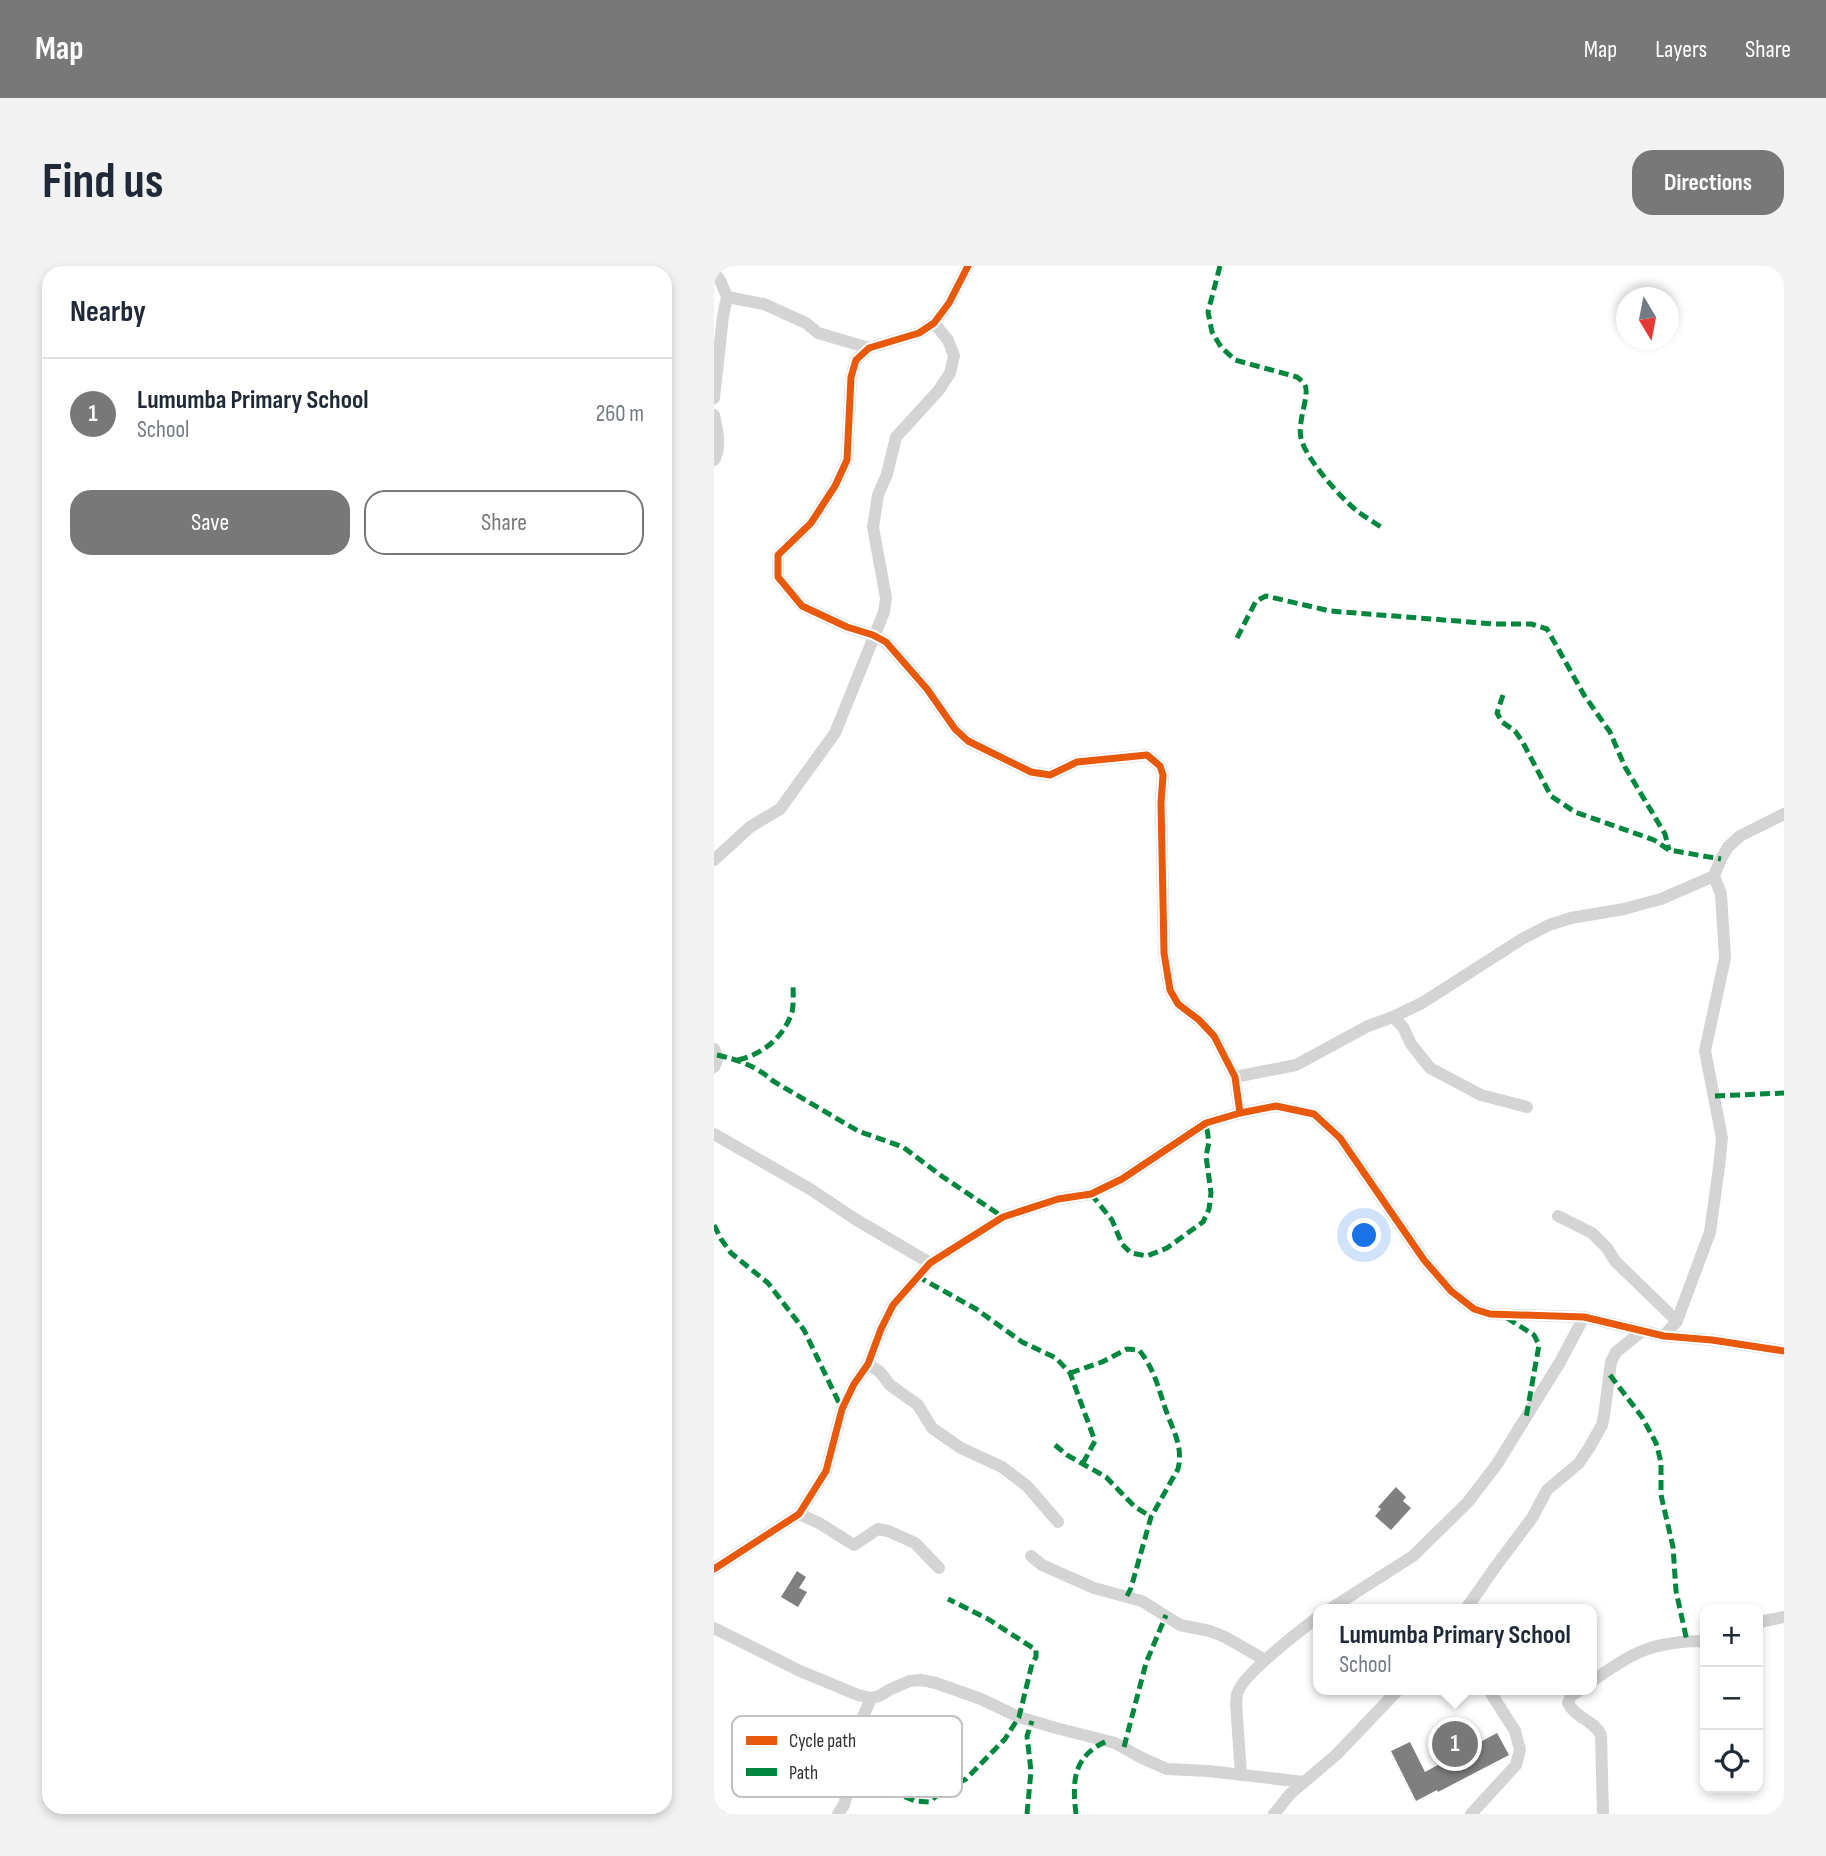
<!DOCTYPE html>
<html lang="en">
<head>
<meta charset="utf-8">
<style>
  :root { --surface:#fff; --page:#f2f2f3; --text:#1f2937; --muted:#747a83; --line:#e0e1e3; --accent:#787878 }
  body { margin:0; font-family:"Sofia Sans Condensed",sans-serif; background:var(--page); color:var(--text) }
  .controls { position:absolute; right:21px; bottom:21px; display:grid; overflow:hidden; border-radius:14px; box-shadow:0 4px 10px #0003 }
  .controls button { width:63px; height:63px; display:grid; place-items:center; padding:0; border:0; border-bottom:2px solid var(--line); background:var(--surface); color:var(--text); font:35px sans-serif }
  .compass { position:absolute; left:902px; top:21px; width:63px; height:63px; border-radius:50%; background:var(--surface); box-shadow:0 4px 10px #0003; rotate:170deg }
  .you { position:absolute; left:651px; top:970px; width:24px; height:24px; margin:-18px; border:5px solid #fff; border-radius:50%; background:#1a73e8; box-shadow:0 0 0 10px #1a73e833 }
  .badge { display:grid; place-items:center; width:46px; height:46px; border-radius:50%; background:var(--accent); color:#fff; font-size:23px; font-weight:700 }
  .pin { position:absolute; translate:-50% -50%; border:4px solid #fff; box-shadow:0 2px 7px #0006 }
  .popup { position:absolute; left:599px; top:1338px; width:284px; height:91px; box-sizing:border-box; display:grid; place-content:center; border-radius:14px; background:var(--surface); filter:drop-shadow(0 2px 5px #0005); font-size:23px; white-space:nowrap; color:var(--muted) }
  .popup b { font-size:26px; color:var(--text) }
  .popup::after { content:''; position:absolute; left:50%; top:100%; margin-left:-14px; border:14px solid transparent; border-top-color:var(--surface) }
  .list { margin:0; padding:0; list-style:none }
  h2 { display:flex; justify-content:space-between; align-items:center; height:91px; margin:0; padding:0 28px; font-size:30px }
  h2 small { font-size:23px; font-weight:400; color:var(--muted) }
  .list li { display:grid; grid-template-columns:46px 1fr auto; gap:21px; align-items:center; box-sizing:border-box; height:112px; padding:0 28px; border-top:2px solid var(--line) }
  .list b { display:block; font-size:26px; white-space:nowrap }
  .list p { margin:0; font-size:23px; white-space:nowrap; color:var(--muted) }
  .list em { font-size:23px; font-style:normal; color:var(--muted) }
  .actions { display:flex; gap:14px; padding:21px 28px }
  .actions a { flex:1; padding:16px 0; border:2px solid var(--accent); border-radius:21px; text-align:center; font-size:24px; color:var(--accent) }
  .actions .main { background:var(--accent); color:#fff }
  .icon { flex:none; width:38px; height:38px; fill:none; stroke:currentColor; stroke-width:2; stroke-linecap:round; stroke-linejoin:round }
  .map { position:relative; flex:none; width:1070px; height:1548px; overflow:hidden; border-radius:21px }
  header { display:flex; align-items:center; gap:42px; box-sizing:border-box; height:98px; padding:0 35px; background:var(--accent); color:#fff }
  header strong { font-size:33px }
  nav { display:flex; gap:38px; margin-inline-start:auto; font-size:24px }
  .intro { display:flex; align-items:center; justify-content:space-between; box-sizing:border-box; height:168px; padding:0 42px }
  h1 { margin:0; font-size:49px }
  .button { padding:18px 32px; border-radius:21px; background:var(--accent); color:#fff; font-size:24px; font-weight:700 }
  main { display:flex; gap:42px; padding:0 42px }
  aside { flex:1; background:var(--surface); border-radius:21px; box-shadow:0 4px 10px #0003 }
  .map>svg:first-child { display:block }
  .building { fill:#7f7f7f }
  .lines { fill:none; stroke-linecap:round; stroke-linejoin:round }
  .minor { stroke:#d4d4d4; stroke-width:12 }
  .quiet { stroke:#00873e; stroke-width:5; stroke-dasharray:10 5; stroke-linecap:butt }
  .cycleway-casing { stroke:#fff; stroke-width:11 }
  .cycleway { stroke:#e8590c; stroke-width:7 }
  .key { fill:#fff; stroke:#c1c1c1; stroke-width:2 }
  .key-label { font-size:19px; fill:#2f2f2f }
</style>
</head>
<body>
<header>
<strong>Map</strong>
<nav><a>Map</a><a>Layers</a><a>Share</a></nav>
</header>
<div class="intro"><h1>Find us</h1><a class="button">Directions</a></div>
<main>
<aside>
<h2>Nearby<small></small></h2>
<ul class="list">
<li><span class="badge">1</span><div><b>Lumumba Primary School</b><p>School</p></div><em>260 m</em></li>
</ul>
<div class="actions"><a class="main">Save</a><a>Share</a></div>
</aside>
<div class="map">
<svg width="1070" height="1548" viewBox="0 0 1070 1548">
  <rect width="100%" height="100%" fill="#fff"/>
  <g class="building">
    <polygon points="682,1221 692,1231 689,1235 697,1242 677,1264 661,1250 667,1243 664,1241"/>
    <polygon points="83,1305 92,1311 85,1322 93,1326 84,1341 67,1331"/>
    <polygon points="783,1467 795,1489 724,1526 723,1524 702,1535 677,1485 696,1476 711,1506"/>
  </g>
  <g class="lines">
    <g class="minor">
      <polyline points="254,0 235,37 220,57 205,67 155,82 142,94 137,111 133,194 121,220 97,257 64,289 64,311 88,340 133,361 159,369 172,376 213,423 241,463 254,475 317,506 336,509 363,496 433,489 446,500 449,509 447,537 450,687 456,724 464,738 485,754 500,770 521,811 526,847"/>
      <polyline points="0,6 7,16 13,31 9,50 0,132"/>
      <polyline points="13,31 50,38 92,57 104,67 155,82"/>
      <path d="M0,149C3,164 8,181 0,194"/>
      <polyline points="0,594 36,561 66,543 121,467 170,346 172,332 159,261 164,229 173,208 182,171 225,124 236,107 240,90 234,74 220,57"/>
      <polyline points="679,751 689,761 697,778 716,802 767,829 813,841"/>
      <path d="M0,783C4,790 4,794 0,801"/>
      <polyline points="521,811 582,799 654,760 679,751 708,737 808,673 835,659 857,652 910,643 947,633 1000,610"/>
      <polyline points="0,868 96,923 141,953 216,997"/>
      <polyline points="844,950 878,967 893,982 901,995 963,1055"/>
      <polyline points="950,1070 963,1055 996,966 1005,901 1008,872 991,785 1011,692 1007,628 1000,610 1007,593 1014,581 1026,570 1070,548"/>
      <polyline points="154,1098 166,1106 176,1119 204,1139 218,1162 247,1182 288,1201 313,1220 344,1256"/>
      <polyline points="85,1248 105,1257 140,1279 164,1263 174,1265 201,1277 225,1302"/>
      <polyline points="317,1290 328,1299 380,1322 428,1335 466,1359 496,1365 511,1371 551,1394"/>
      <polyline points="0,1303 85,1248 112,1205 128,1143 140,1118 154,1098 167,1063 179,1039 216,997 289,951 344,933 377,928 408,913 492,857 526,847 562,840 600,848 626,872 710,994 737,1025 760,1043 776,1048 870,1051 950,1070 998,1074 1070,1085"/>
      <polyline points="616,1343 699,1290 754,1236 783,1198 846,1096 870,1051"/>
      <polyline points="752,1343 782,1300 818,1252 833,1224 865,1197 875,1182 888,1159 890,1150 897,1096 902,1086 927,1066"/>
      <polyline points="1044,1356 1070,1351"/>
      <polyline points="0,1362 86,1405 144,1429 157,1432 165,1430 177,1423 196,1415 207,1414 222,1417 267,1433 305,1451 342,1462 401,1477 428,1492 453,1503 494,1505 590,1516"/>
      <path d="M878,1415C920,1386 938,1375 991,1375"/>
      <path d="M866,1424L857,1430L854,1437C861,1452 880,1454 887,1469L889,1548"/>
      <path d="M527,1509L522,1437C523,1433 522,1429 524,1426C530,1407 587,1364 604,1351"/>
      <polyline points="124,1548 130,1539 135,1520 137,1509 138,1477 157,1432"/>
      <polyline points="560,1548 576,1528 622,1489 684,1424"/>
      <polyline points="757,1548 802,1499 806,1484 801,1465 775,1424"/>
    </g>
    <g class="quiet">
      <path d="M506,0L494,46L498,66L507,81L521,94L583,111C585,113 590,116 591,119C596,129 583,156 587,172C591,192 626,231 643,245C651,251 661,257 670,263"/>
      <polyline points="523,372 542,335 552,330 616,345 781,358 817,358 833,363 870,429 896,466 911,501 951,568 955,584"/>
      <polyline points="789,429 783,447 788,456 801,465 808,475 837,530 861,546 940,574 955,584 1007,593"/>
      <path d="M3,789C25,794 42,800 59,815L144,865L189,881L229,911L289,951"/>
      <path d="M24,794C49,788 70,771 78,746C80,737 79,726 79,717"/>
      <polyline points="1001,830 1070,827"/>
      <polyline points="377,928 398,954 408,978 417,987 433,990 453,982 489,956 495,943 497,927 492,890 495,876 492,857"/>
      <polyline points="0,959 7,973 17,987 54,1017 90,1064 128,1143"/>
      <polyline points="203,1010 262,1043 308,1076 342,1092 356,1107 381,1175 369,1197"/>
      <polyline points="793,1052 820,1069 825,1079 812,1152"/>
      <path d="M356,1107L388,1096L413,1083L425,1084C442,1105 445,1126 454,1150C461,1168 469,1183 464,1203L437,1251L417,1322L413,1330"/>
      <polyline points="896,1109 928,1151 942,1177 947,1196 947,1229 959,1281 962,1325 973,1375"/>
      <polyline points="341,1179 353,1189 392,1211 420,1240 437,1251"/>
      <polyline points="410,1481 432,1397 452,1349"/>
      <polyline points="163,1519 201,1535 215,1536 226,1527 252,1513 291,1473 305,1451 318,1398 322,1391 322,1384 274,1353 234,1333"/>
      <polyline points="313,1548 317,1505 313,1470 318,1455"/>
      <path d="M362,1548C358,1515 359,1490 393,1475"/>
    </g>
    <g class="cycleway-casing">
      <g id="cycleway">
        <polyline points="254,0 235,37 220,57 205,67 155,82 142,94 137,111 133,194 121,220 97,257 64,289 64,311 88,340 133,361 159,369 172,376 213,423 241,463 254,475 317,506 336,509 363,496 433,489 446,500 449,509 447,537 450,687 456,724 464,738 485,754 500,770 521,811 526,847"/>
        <polyline points="0,1303 85,1248 112,1205 128,1143 140,1118 154,1098 167,1063 179,1039 216,997 289,951 344,933 377,928 408,913 492,857 526,847 562,840 600,848 626,872 710,994 737,1025 760,1043 776,1048 870,1051 950,1070 998,1074 1070,1085"/>
      </g>
    </g>
    <use href="#cycleway" class="cycleway"/>
  </g>
  <rect x="18" y="1450" width="230" height="81" rx="10" class="key"/>
  <rect x="32" y="1470" width="31" height="9" fill="#e8590c"/>
  <rect x="32" y="1502" width="31" height="8" fill="#00873e"/>
  <g class="key-label">
    <text x="75" y="1481">Cycle path</text>
    <text x="75" y="1513">Path</text>
  </g>
</svg>
<div class="controls">
<button>+</button>
<button>−</button>
<button><svg class="icon" aria-label="locate" viewBox="0 0 24 24"><circle cx="12" cy="12" r="6"/><path d="M12 2v4M12 18v4M2 12h4M18 12h4"/></svg></button>
</div>
<svg class="compass" viewBox="-18 -18 36 36"><path d="M0-13l5 13h-10z" fill="#e53935"/><path d="M0 13l5-13h-10z" fill="#747a83"/></svg>
<div class="you"></div>
<div class="pin badge" style="left:741px;top:1478px">1</div>
<div class="popup"><b>Lumumba Primary School</b>School</div>
</div>
</main>
</body>
</html>
